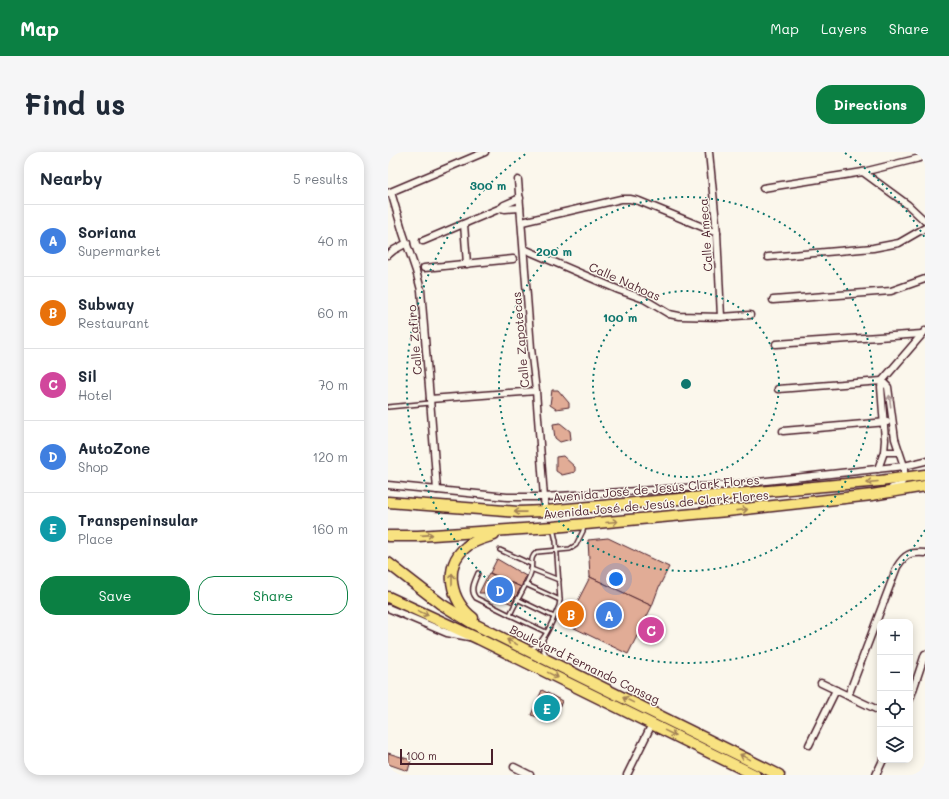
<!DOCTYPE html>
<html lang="en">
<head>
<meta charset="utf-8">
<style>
  :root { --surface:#fff; --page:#f6f6f7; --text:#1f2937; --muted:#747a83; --line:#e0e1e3; --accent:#0b8043 }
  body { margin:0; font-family:Mali,sans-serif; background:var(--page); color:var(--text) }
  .controls { position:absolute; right:12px; bottom:12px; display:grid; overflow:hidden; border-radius:8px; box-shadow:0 2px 10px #0003 }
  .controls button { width:36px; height:36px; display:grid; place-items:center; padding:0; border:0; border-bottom:1px solid var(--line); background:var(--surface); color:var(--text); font:20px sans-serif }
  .scale { position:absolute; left:12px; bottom:10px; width:93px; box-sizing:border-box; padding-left:4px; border:2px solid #4a1f2b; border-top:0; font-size:11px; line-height:14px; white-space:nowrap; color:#4a1f2b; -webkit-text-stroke:3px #fbf7ec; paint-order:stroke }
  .you { position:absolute; left:228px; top:427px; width:14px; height:14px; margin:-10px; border:3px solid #fff; border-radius:50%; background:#1a73e8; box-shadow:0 0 0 6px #1a73e833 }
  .badge { display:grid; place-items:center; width:26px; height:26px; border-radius:50%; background:var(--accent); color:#fff; font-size:13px; font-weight:700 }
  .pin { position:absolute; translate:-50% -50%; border:2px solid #fff; box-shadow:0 1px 4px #0006 }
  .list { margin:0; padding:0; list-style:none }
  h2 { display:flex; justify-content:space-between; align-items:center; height:52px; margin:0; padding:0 16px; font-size:17px }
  h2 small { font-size:13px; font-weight:400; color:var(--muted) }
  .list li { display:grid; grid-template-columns:26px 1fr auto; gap:12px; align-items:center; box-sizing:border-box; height:72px; padding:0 16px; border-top:1px solid var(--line) }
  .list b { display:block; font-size:15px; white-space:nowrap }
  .list p { margin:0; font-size:13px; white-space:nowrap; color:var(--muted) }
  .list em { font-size:13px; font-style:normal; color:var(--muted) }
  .actions { display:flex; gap:8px; padding:12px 16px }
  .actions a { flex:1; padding:9px 0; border:1px solid var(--accent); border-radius:16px; text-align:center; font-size:14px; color:var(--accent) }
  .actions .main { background:var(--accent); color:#fff }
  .icon { flex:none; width:22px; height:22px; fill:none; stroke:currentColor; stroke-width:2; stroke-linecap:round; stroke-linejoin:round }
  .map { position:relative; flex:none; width:537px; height:623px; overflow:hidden; border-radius:16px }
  header { display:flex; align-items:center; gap:24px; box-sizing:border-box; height:56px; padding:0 20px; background:var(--accent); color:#fff }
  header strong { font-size:19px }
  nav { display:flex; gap:22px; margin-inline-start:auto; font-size:14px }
  .intro { display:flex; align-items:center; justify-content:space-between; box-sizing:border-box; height:96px; padding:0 24px }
  h1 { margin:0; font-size:28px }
  .button { padding:10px 18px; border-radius:16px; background:var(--accent); color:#fff; font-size:14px; font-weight:700 }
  main { display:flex; gap:24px; padding:0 24px }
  aside { flex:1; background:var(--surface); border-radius:16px; box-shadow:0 2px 10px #0003 }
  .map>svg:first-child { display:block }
  .building { fill:#e1ac96; stroke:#4a1f2b }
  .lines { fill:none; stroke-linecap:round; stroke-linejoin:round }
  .service-casing { stroke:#4a1f2b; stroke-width:6 }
  .minor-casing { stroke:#4a1f2b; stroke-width:9 }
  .trunk-casing { stroke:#4a1f2b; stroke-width:13 }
  .service { stroke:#fbf7ec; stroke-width:3 }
  .minor { stroke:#fbf7ec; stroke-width:6 }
  .trunk { stroke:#f8e281; stroke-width:10 }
  .oneway { stroke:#ab9695 }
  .oneway2 { stroke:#a18056 }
  .ring { fill:none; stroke:#0f766e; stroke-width:2; stroke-dasharray:2 4 }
  .labels { text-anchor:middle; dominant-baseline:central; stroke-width:3; stroke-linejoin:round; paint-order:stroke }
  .street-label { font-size:12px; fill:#4a1f2b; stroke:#fbf7ec }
  .centre { fill:#0f766e; stroke:#fbf7ec; stroke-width:2 }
  .ring-label { font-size:12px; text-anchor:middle; font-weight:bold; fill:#0f766e; stroke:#fbf7ec; stroke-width:3; stroke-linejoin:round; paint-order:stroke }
</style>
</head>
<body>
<header>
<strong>Map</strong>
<nav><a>Map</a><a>Layers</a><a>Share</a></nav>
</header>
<div class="intro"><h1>Find us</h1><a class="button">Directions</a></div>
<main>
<aside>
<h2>Nearby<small>5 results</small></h2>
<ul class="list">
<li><span class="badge" style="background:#3f7fe0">A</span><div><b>Soriana</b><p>Supermarket</p></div><em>40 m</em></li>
<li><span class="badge" style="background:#e8710a">B</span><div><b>Subway</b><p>Restaurant</p></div><em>60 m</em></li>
<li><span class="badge" style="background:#d1479c">C</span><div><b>Sil</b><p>Hotel</p></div><em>70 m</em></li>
<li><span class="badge" style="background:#3f7fe0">D</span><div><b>AutoZone</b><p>Shop</p></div><em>120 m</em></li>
<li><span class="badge" style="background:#0f9aa8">E</span><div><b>Transpeninsular</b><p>Place</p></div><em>160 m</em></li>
</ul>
<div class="actions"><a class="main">Save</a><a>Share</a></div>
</aside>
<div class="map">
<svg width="537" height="623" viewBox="0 0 537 623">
  <rect width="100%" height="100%" fill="#fbf7ec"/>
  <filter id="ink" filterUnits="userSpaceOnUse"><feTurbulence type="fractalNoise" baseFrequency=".025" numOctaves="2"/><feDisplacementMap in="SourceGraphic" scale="8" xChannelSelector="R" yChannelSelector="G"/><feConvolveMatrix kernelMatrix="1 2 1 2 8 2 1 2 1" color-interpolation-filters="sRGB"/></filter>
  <g filter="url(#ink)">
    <g class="building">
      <polygon points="164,238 170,238 181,251 181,255 168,257 162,253"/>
      <polygon points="172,271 182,279 183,287 172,290 167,286 165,272"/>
      <polygon points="175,304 187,315 187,320 174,323 168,319 168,305"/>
      <polygon points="220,386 281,415 271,435 264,454 202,425 200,388"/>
      <polygon points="109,407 138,424 133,435 102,421"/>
      <polygon points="101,421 133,435 124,452 100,441 91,441"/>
      <polygon points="202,425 264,454 240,502 178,472"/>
      <polygon points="154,538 174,549 166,570 143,563"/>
      <polygon points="0,601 23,608 20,619 0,612"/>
    </g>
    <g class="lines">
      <g class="service-casing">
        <g id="service">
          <polyline points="0,255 42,251"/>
          <polyline points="112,398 143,412"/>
          <polyline points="143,417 171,428"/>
          <path d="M90,421C87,429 81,438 88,446L122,463"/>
          <polyline points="137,432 172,448"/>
          <polyline points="129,447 166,465"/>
          <path d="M158,480L122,463C127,451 140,431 143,420C145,411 141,406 149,400L182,397L188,393L195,379L196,374"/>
          <polyline points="155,488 155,497 159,505"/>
          <path d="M142,497C156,494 165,467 171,454L172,448L168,389L165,376"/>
        </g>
      </g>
      <g class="minor-casing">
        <g id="minor">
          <polyline points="321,0 329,81 333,165"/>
          <polyline points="475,20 520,53 537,69"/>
          <polyline points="130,28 143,196 148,239 157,359"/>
          <polyline points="375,36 475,20 532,6"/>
          <polyline points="3,40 15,81 28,119 33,138 42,247 49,338"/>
          <polyline points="0,41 97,0"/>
          <polyline points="113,56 117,57 132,56"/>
          <polyline points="134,70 233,47 242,47 251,49 329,81"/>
          <polyline points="76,72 79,112"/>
          <polyline points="35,89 113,56 116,53 132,46"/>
          <polyline points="136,97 231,138 256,147 281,162 291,164 333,165 362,163"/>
          <polyline points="0,103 6,98 19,91"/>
          <polyline points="380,105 485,96 511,91 537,76"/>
          <polyline points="36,116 125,107"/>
          <polyline points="385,148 503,139 537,127"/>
          <polyline points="388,192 534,182"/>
          <polyline points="494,229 500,235 507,287 516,314 516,326 512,334 504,336"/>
          <polyline points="390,237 494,229"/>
          <polyline points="42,247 148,239"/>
          <polyline points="395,279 499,270"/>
          <polyline points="496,300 510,300"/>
          <polyline points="490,317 496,300 497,288 493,235 494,229 537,179"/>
          <polyline points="0,333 119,345 156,345 342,333 516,314 537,309"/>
          <polyline points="0,456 59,481 81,485"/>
          <polyline points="433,531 492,559"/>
          <path d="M460,544L509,415C517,402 522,400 537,401"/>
          <polyline points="522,547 537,502"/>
          <polyline points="421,593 448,538"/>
          <polyline points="126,615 142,623"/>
          <polyline points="239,623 264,572"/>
          <polyline points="488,623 495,608"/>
        </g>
      </g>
      <g class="trunk-casing">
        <g id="trunk">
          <polyline points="0,350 130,360 157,359 492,329 537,323"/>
          <polyline points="0,384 30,384 165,375 339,359 484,343 537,334"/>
          <polyline points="0,411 53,452 84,471 391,623"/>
          <polyline points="0,445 91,487 367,623"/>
          <path d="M85,466C63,450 54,414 78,395C86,388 97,386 106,383"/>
        </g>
      </g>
      <use href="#service" class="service"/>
      <use href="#minor" class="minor"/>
      <use href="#trunk" class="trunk"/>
    </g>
    <defs><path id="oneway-shaft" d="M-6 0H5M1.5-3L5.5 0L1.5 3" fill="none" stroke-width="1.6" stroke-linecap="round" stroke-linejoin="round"/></defs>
    <use class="oneway" href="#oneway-shaft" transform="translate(502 249) rotate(-97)"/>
    <g class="oneway2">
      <use href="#oneway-shaft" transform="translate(484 330) rotate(175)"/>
      <use href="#oneway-shaft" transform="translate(354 358) rotate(-6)"/>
      <use href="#oneway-shaft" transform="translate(132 360) rotate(-179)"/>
      <use href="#oneway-shaft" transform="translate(224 370) rotate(-5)"/>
      <use href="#oneway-shaft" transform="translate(39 383) rotate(-4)"/>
      <use href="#oneway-shaft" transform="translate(64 427) rotate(-90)"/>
      <use href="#oneway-shaft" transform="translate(35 461) rotate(25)"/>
      <use href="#oneway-shaft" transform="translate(124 490) rotate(-154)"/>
      <use href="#oneway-shaft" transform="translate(165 523) rotate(26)"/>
      <use href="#oneway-shaft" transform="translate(240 548) rotate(-154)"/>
      <use href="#oneway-shaft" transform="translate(282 581) rotate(26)"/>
      <use href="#oneway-shaft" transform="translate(357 605) rotate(-153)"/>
    </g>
  </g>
  <g class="ring">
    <circle cx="298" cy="232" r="93"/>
    <circle cx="298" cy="232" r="187"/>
    <path d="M537 378A280 280 0 1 1 139 1M457 1A280 280 0 0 1 537 86"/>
  </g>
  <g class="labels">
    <g class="street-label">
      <text transform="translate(317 83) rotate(-94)">Calle Ameca</text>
      <text transform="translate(237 129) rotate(24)">Calle Nahoas</text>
      <text transform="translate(26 188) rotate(-95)">Calle Zafiro</text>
      <text transform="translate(132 188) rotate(-95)">Calle Zapotecas</text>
      <text transform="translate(268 336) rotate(-5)">Avenida José de Jesús Clark Flores</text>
      <text transform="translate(268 352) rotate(-5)">Avenida José de Jesús de Clark Flores</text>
      <text transform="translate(197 512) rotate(26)">Boulevard Fernando Consag</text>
    </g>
  </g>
  <circle cx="298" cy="232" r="6" class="centre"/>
  <g class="ring-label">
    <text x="100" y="38">300 m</text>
    <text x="166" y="104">200 m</text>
    <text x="232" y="170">100 m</text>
  </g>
</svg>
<div class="controls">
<button>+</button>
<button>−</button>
<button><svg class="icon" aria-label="locate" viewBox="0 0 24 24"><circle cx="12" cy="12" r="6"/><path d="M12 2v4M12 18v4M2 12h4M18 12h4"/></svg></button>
<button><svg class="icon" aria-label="layers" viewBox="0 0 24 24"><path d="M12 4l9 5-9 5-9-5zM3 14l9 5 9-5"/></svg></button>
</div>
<div class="scale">100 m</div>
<div class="you"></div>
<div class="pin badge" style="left:221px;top:463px;background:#3f7fe0">A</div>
<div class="pin badge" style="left:183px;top:462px;background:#e8710a">B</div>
<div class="pin badge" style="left:263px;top:478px;background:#d1479c">C</div>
<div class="pin badge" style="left:112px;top:438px;background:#3f7fe0">D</div>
<div class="pin badge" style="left:159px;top:556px;background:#0f9aa8">E</div>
</div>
</main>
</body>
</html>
